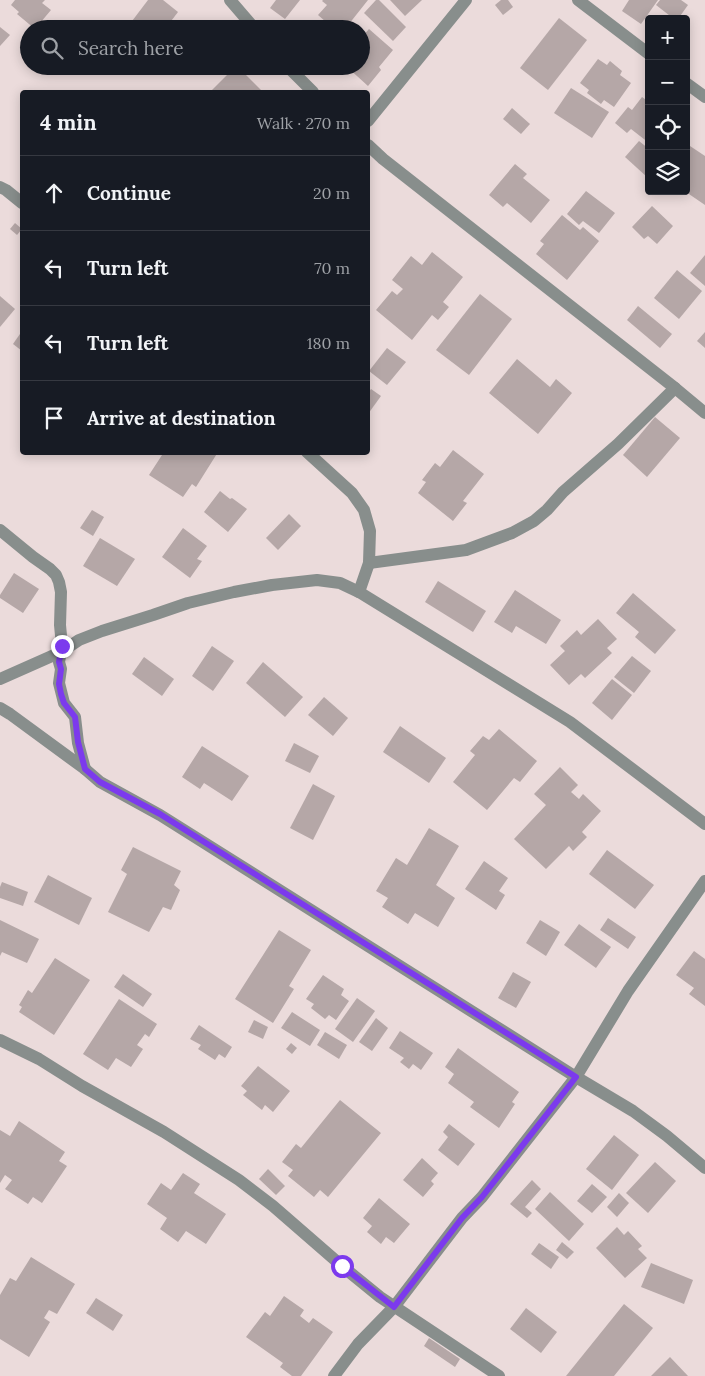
<!DOCTYPE html>
<html lang="en">
<head>
<meta charset="utf-8">
<style>
  :root { --surface:#171b24; --page:#242831; --text:#f1f3f6; --muted:#9ea1a6; --line:#363941 }
  body { margin:0; font-family:Lora,serif; background:var(--page); color:var(--text) }
  .controls { position:absolute; right:15px; top:15px; display:grid; overflow:hidden; border-radius:5px; box-shadow:0 2px 12px #0003 }
  .controls button { width:45px; height:45px; display:grid; place-items:center; padding:0; border:0; border-bottom:1px solid var(--line); background:var(--surface); color:var(--text); font:25px sans-serif }
  .stop { position:absolute; width:15px; height:15px; margin:-11px; border:4px solid #7c3aed; border-radius:50%; background:#fff }
  .stop.end { background:#7c3aed; border-color:#fff; box-shadow:0 1px 5px #0008 }
  .list { margin:0; padding:0; list-style:none }
  h2 { display:flex; justify-content:space-between; align-items:center; height:65px; margin:0; padding:0 20px; font-size:21px }
  h2 small { font-size:16px; font-weight:400; color:var(--muted) }
  .list li { display:grid; grid-template-columns:32px 1fr auto; gap:15px; align-items:center; box-sizing:border-box; height:75px; padding:0 20px; border-top:1px solid var(--line) }
  .list b { display:block; font-size:19px; white-space:nowrap }
  .list em { font-size:16px; font-style:normal; color:var(--muted) }
  .icon { flex:none; width:28px; height:28px; fill:none; stroke:currentColor; stroke-width:2; stroke-linecap:round; stroke-linejoin:round }
  .map { position:relative; flex:none; width:705px; height:1376px; overflow:hidden }
  .search { position:absolute; background:var(--surface); box-shadow:0 2px 12px #0003; left:20px; top:20px; width:350px; height:55px; display:flex; align-items:center; gap:12px; box-sizing:border-box; padding:0 18px; border-radius:28px; color:var(--muted); font-size:19px }
  .panel { position:absolute; background:var(--surface); box-shadow:0 2px 12px #0003; left:20px; top:90px; width:350px; height:365px; border-radius:5px }
  .map>svg:first-child { display:block }
  .building { fill:#b5a7a7 }
  .lines { fill:none; stroke-linecap:round; stroke-linejoin:round }
  .minor { stroke:#888e8c; stroke-width:12 }
  .route { stroke:#7c3aed; stroke-width:6 }
</style>
</head>
<body>
<div class="map">
<svg width="705" height="1376" viewBox="0 0 705 1376">
  <rect width="100%" height="100%" fill="#ebdbdb"/>
  <g class="building">
    <polygon points="15,0 45,0 42,3 51,10 35,29 17,14 19,12 11,5"/>
    <polygon points="148,0 163,0 178,12 165,29 126,29"/>
    <polygon points="276,0 300,0 285,19 270,8"/>
    <polygon points="323,0 368,0 345,29 334,29 318,15 327,5 322,1"/>
    <polygon points="376,0 379,0 406,27 393,41 364,13"/>
    <polygon points="390,0 422,0 405,16"/>
    <polygon points="501,0 508,0 513,7 503,15 495,5"/>
    <polygon points="629,0 658,0 641,24 622,11"/>
    <polygon points="660,0 681,0 688,5 678,19 674,19 656,5"/>
    <polygon points="559,18 587,40 548,90 520,68"/>
    <polygon points="0,27 10,35 0,46"/>
    <polygon points="369,29 393,50 379,67 381,70 368,86 346,66 361,66 361,38"/>
    <polygon points="598,59 607,65 610,61 622,71 620,75 631,83 614,107 604,100 601,104 587,93 589,90 580,83"/>
    <polygon points="236,66 237,66 263,92 212,92 211,91"/>
    <polygon points="571,88 609,112 592,138 554,113"/>
    <polygon points="642,97 649,102 649,143 631,129 627,133 615,123 628,107 632,110"/>
    <polygon points="512,108 530,124 521,134 503,119"/>
    <polygon points="639,141 649,149 649,176 647,177 625,157"/>
    <polygon points="687,144 705,156 705,205 686,192"/>
    <polygon points="515,164 527,174 523,178 550,200 531,223 507,203 503,207 489,195"/>
    <polygon points="586,191 615,213 599,233 583,221 579,225 567,214"/>
    <polygon points="652,206 673,226 657,244 648,236 644,239 632,227"/>
    <polygon points="562,215 580,230 583,227 599,241 567,280 536,254 544,244 540,241"/>
    <polygon points="15,223 22,229 17,235 10,229"/>
    <polygon points="432,252 463,277 443,302 449,307 438,320 432,315 412,340 376,310 392,291 397,295 403,289 392,280 411,256 422,265"/>
    <polygon points="705,255 705,286 690,273"/>
    <polygon points="677,270 702,291 679,319 654,298"/>
    <polygon points="480,294 512,319 469,375 436,350"/>
    <polygon points="0,296 15,309 0,327"/>
    <polygon points="638,306 672,334 660,348 627,320"/>
    <polygon points="22,331 22,351 13,344"/>
    <polygon points="705,332 705,348 697,341"/>
    <polygon points="387,348 406,362 387,385 369,371"/>
    <polygon points="517,359 550,387 556,379 572,393 538,434 489,393"/>
    <polygon points="371,389 381,396 368,414 368,393"/>
    <polygon points="655,417 680,438 647,477 623,455"/>
    <polygon points="453,450 484,474 463,501 467,503 453,521 418,493 426,482 422,480 435,463 440,467"/>
    <polygon points="164,452 218,452 196,487 192,484 183,497 149,475"/>
    <polygon points="220,491 230,499 232,498 247,509 228,532 204,512"/>
    <polygon points="92,510 104,517 93,536 80,528"/>
    <polygon points="289,514 301,526 278,550 266,538"/>
    <polygon points="183,528 207,546 197,559 202,561 190,578 162,557"/>
    <polygon points="100,538 135,559 117,586 83,566"/>
    <polygon points="14,573 39,589 23,613 0,598 0,595"/>
    <polygon points="438,581 486,611 473,632 425,602"/>
    <polygon points="515,590 561,620 546,644 516,626 512,633 494,622"/>
    <polygon points="633,593 676,630 655,654 635,637 639,632 616,613"/>
    <polygon points="598,619 617,639 607,648 612,653 585,678 581,674 569,685 550,665 565,651 560,646 577,630 581,635"/>
    <polygon points="212,646 234,661 213,691 192,676"/>
    <polygon points="632,656 651,671 634,693 614,677"/>
    <polygon points="144,657 174,679 162,696 132,674"/>
    <polygon points="263,662 303,697 285,717 246,683"/>
    <polygon points="612,679 632,695 612,720 592,703"/>
    <polygon points="324,697 348,718 333,736 308,715"/>
    <polygon points="400,726 446,758 429,783 383,752"/>
    <polygon points="499,729 537,761 520,782 514,778 487,810 453,782 475,755 470,751 483,736 489,740"/>
    <polygon points="294,743 319,756 310,773 285,761"/>
    <polygon points="202,746 249,776 232,801 204,783 200,789 182,777"/>
    <polygon points="560,767 578,785 571,792 579,799 583,794 601,811 582,832 587,837 573,851 569,846 546,869 514,839 546,805 534,794"/>
    <polygon points="313,784 335,796 313,840 290,828"/>
    <polygon points="429,828 459,846 436,885 455,898 438,927 415,913 408,924 382,907 388,898 376,891 396,858 407,865"/>
    <polygon points="133,847 181,871 174,885 180,890 171,910 163,907 149,932 108,912 127,874 121,870"/>
    <polygon points="607,850 654,885 635,909 589,874"/>
    <polygon points="484,861 508,878 499,891 505,895 496,910 465,889"/>
    <polygon points="48,875 92,898 79,925 34,902"/>
    <polygon points="2,882 28,892 23,906 0,898 0,887"/>
    <polygon points="608,918 636,937 628,949 600,930"/>
    <polygon points="0,920 39,939 27,963 2,952 0,956"/>
    <polygon points="540,920 560,932 546,956 526,943"/>
    <polygon points="579,924 611,947 596,968 564,945"/>
    <polygon points="279,930 311,950 289,986 294,989 273,1023 235,999"/>
    <polygon points="694,951 705,959 705,1006 689,994 694,988 676,975"/>
    <polygon points="55,958 90,980 54,1035 19,1012 22,1007 19,1005 28,990 32,993"/>
    <polygon points="513,972 531,982 516,1008 498,998"/>
    <polygon points="123,974 152,994 143,1007 114,987"/>
    <polygon points="323,975 344,989 341,995 349,1001 336,1020 329,1015 325,1019 311,1008 314,1004 306,999"/>
    <polygon points="357,998 375,1011 353,1042 335,1029"/>
    <polygon points="119,999 157,1024 149,1037 145,1034 137,1045 143,1049 131,1067 116,1058 108,1070 83,1054"/>
    <polygon points="292,1012 320,1030 310,1046 281,1028"/>
    <polygon points="376,1018 388,1028 372,1051 359,1042"/>
    <polygon points="254,1020 268,1027 263,1039 248,1032"/>
    <polygon points="199,1025 232,1047 225,1058 219,1054 215,1060 198,1049 201,1045 190,1039"/>
    <polygon points="400,1031 433,1053 421,1070 413,1064 409,1069 400,1062 404,1058 389,1048"/>
    <polygon points="325,1032 347,1045 339,1059 317,1045"/>
    <polygon points="291,1043 297,1048 292,1054 286,1049"/>
    <polygon points="458,1048 519,1092 512,1102 515,1104 499,1128 470,1107 474,1102 448,1083 454,1074 445,1067"/>
    <polygon points="258,1066 290,1091 273,1112 265,1105 262,1110 243,1095 247,1091 241,1086"/>
    <polygon points="340,1100 381,1133 328,1197 320,1190 314,1197 288,1176 293,1170 282,1162 296,1144 301,1148"/>
    <polygon points="19,1121 65,1152 59,1161 67,1166 42,1203 33,1197 28,1204 5,1189 12,1180 5,1175 0,1183 0,1130 10,1136"/>
    <polygon points="449,1124 475,1144 458,1166 438,1150 448,1137 443,1132"/>
    <polygon points="614,1135 639,1155 612,1190 586,1169"/>
    <polygon points="422,1158 438,1173 431,1181 434,1184 423,1197 403,1180"/>
    <polygon points="655,1162 676,1181 648,1213 626,1193"/>
    <polygon points="268,1169 285,1186 276,1195 259,1179"/>
    <polygon points="183,1173 200,1184 194,1193 226,1214 206,1244 186,1231 178,1242 160,1229 167,1218 147,1204 161,1183 171,1190"/>
    <polygon points="532,1180 541,1189 525,1207 532,1213 527,1218 510,1204"/>
    <polygon points="592,1184 607,1197 592,1213 577,1201"/>
    <polygon points="550,1192 584,1224 569,1241 535,1209"/>
    <polygon points="619,1193 629,1203 617,1217 607,1207"/>
    <polygon points="379,1198 410,1224 394,1243 386,1237 381,1244 367,1232 372,1226 363,1218"/>
    <polygon points="617,1227 624,1235 628,1231 642,1246 638,1249 647,1258 625,1278 596,1248"/>
    <polygon points="562,1242 574,1252 567,1259 556,1250"/>
    <polygon points="539,1243 559,1257 551,1269 531,1254"/>
    <polygon points="31,1257 75,1284 57,1314 49,1310 44,1318 50,1322 29,1357 0,1339 0,1295 10,1278 16,1281"/>
    <polygon points="651,1263 693,1280 684,1304 641,1287"/>
    <polygon points="284,1296 304,1310 300,1316 309,1323 313,1318 333,1332 301,1376 292,1376 280,1367 283,1363 246,1337 265,1312 270,1316"/>
    <polygon points="96,1298 123,1315 113,1331 86,1313"/>
    <polygon points="624,1304 653,1328 614,1376 566,1376"/>
    <polygon points="526,1308 557,1332 541,1353 510,1329"/>
    <polygon points="429,1338 460,1359 455,1367 424,1346"/>
    <polygon points="670,1357 688,1376 651,1376"/>
  </g>
  <g class="lines">
    <g class="minor">
      <polyline points="230,0 255,29"/>
      <polyline points="578,0 649,54"/>
      <polyline points="287,66 313,92"/>
      <polyline points="686,83 705,97"/>
      <polyline points="368,121 466,0"/>
      <polyline points="368,145 383,159 675,388 705,413"/>
      <polyline points="0,187 6,190 22,203"/>
      <polyline points="307,452 352,493 364,510 370,531 369,563 359,592"/>
      <polyline points="0,530 33,557 50,569 56,575 59,582 61,592 60,625 62,646 59,662 61,669 59,683 64,703 75,717 78,743 85,769"/>
      <polyline points="369,563 466,550 512,533 534,521 547,510 563,492 618,444 675,388"/>
      <polyline points="0,679 61,652 79,640 102,631 153,615 188,603 234,592 272,585 317,580 340,583 359,592 570,722 705,824"/>
      <polyline points="0,708 10,714 85,769 100,782 160,815 576,1077 633,1111 667,1136 705,1168"/>
      <polyline points="0,1040 39,1059 82,1086 164,1132 239,1180 273,1206 342,1266 380,1297 499,1376"/>
      <polyline points="334,1376 358,1344 394,1307 462,1218 482,1197 576,1077 628,991 705,881"/>
    </g>
  </g>
  <g class="lines">
    <polyline class="route" points="62,646 59,662 61,669 59,684 61,694 64,703 75,717 78,742 85,769 100,782 160,814 576,1077 482,1197 462,1218 394,1307 342,1266"/>
  </g>
</svg>
<div class="controls">
<button>+</button>
<button>−</button>
<button><svg class="icon" aria-label="locate" viewBox="0 0 24 24"><circle cx="12" cy="12" r="6"/><path d="M12 2v4M12 18v4M2 12h4M18 12h4"/></svg></button>
<button><svg class="icon" aria-label="layers" viewBox="0 0 24 24"><path d="M12 4l9 5-9 5-9-5zM3 14l9 5 9-5"/></svg></button>
</div>
<div class="stop" style="left:342px;top:1266px"></div>
<div class="stop end" style="left:62px;top:646px"></div>
<div class="search"><svg class="icon" aria-label="search" viewBox="0 0 24 24"><circle cx="10" cy="10" r="6"/><path d="M15 15l6 6"/></svg>Search here</div>
<section class="panel">
<h2>4 min<small>Walk · 270 m</small></h2>
<ul class="list">
<li><svg class="icon" aria-label="ahead" viewBox="0 0 24 24"><path d="M12 20V5M6 11l6-6 6 6"/></svg><div><b>Continue</b></div><em>20 m</em></li>
<li><svg class="icon" aria-label="left" viewBox="0 0 24 24"><path d="M17 20v-9H6M10 6l-5 5 5 5"/></svg><div><b>Turn left</b></div><em>70 m</em></li>
<li><svg class="icon" aria-label="left" viewBox="0 0 24 24"><path d="M17 20v-9H6M10 6l-5 5 5 5"/></svg><div><b>Turn left</b></div><em>180 m</em></li>
<li><svg class="icon" aria-label="arrive" viewBox="0 0 24 24"><path d="M6 21V4h12l-3 4 3 4H6"/></svg><div><b>Arrive at destination</b></div></li>
</ul>
</section>
</div>
</body>
</html>
